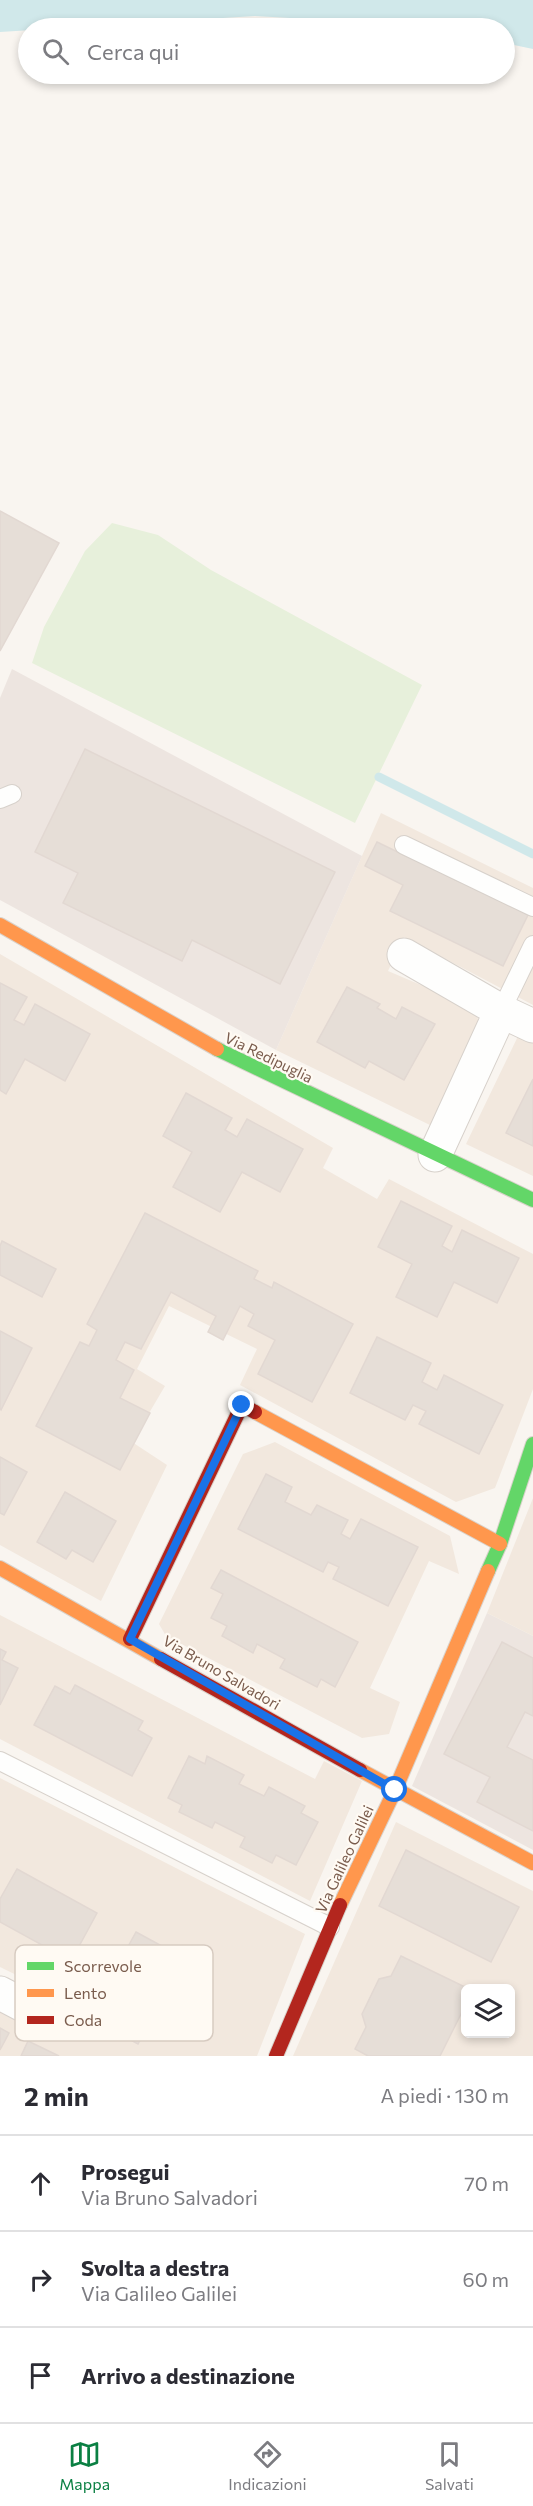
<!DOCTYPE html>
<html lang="it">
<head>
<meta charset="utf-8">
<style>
  :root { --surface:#fff; --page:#f7f7f7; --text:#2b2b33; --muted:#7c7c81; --line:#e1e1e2; --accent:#0b8043 }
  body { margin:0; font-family:Commissioner,sans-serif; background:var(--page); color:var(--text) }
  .controls { position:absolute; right:18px; bottom:18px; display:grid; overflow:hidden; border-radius:9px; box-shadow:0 3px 9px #0003 }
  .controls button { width:54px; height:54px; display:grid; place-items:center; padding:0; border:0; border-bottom:2px solid var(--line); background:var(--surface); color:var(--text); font:30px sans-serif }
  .stop { position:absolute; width:18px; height:18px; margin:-14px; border:4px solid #1a73e8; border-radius:50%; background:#fff }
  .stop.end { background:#1a73e8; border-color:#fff; box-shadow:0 2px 6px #0008 }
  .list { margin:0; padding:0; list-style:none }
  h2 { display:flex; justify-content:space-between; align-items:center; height:78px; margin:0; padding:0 24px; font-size:26px }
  h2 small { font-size:20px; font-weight:400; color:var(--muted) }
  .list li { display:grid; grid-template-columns:39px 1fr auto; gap:18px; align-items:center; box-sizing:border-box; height:96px; padding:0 24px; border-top:2px solid var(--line) }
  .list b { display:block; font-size:22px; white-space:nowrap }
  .list p { margin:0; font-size:20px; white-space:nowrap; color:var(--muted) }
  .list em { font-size:20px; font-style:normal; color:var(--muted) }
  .icon { flex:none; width:33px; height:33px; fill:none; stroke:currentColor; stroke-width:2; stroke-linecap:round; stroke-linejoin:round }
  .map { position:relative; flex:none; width:533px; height:2056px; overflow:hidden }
  .search { position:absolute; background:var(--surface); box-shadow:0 3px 9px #0003; left:18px; right:18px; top:18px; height:66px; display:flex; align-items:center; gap:15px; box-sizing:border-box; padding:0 21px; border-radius:33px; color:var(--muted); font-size:22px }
  .sheet { height:366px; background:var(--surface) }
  nav { display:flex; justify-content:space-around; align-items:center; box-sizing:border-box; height:84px; border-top:2px solid var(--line); background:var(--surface); font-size:16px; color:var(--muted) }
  nav a { display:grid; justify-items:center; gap:3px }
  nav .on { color:var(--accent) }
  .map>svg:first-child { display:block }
  .residential { fill:#f2e8de; fill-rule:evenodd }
  .industrial { fill:#ede5e0 }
  .green { fill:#e7f0db }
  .water { fill:#d0e8ea }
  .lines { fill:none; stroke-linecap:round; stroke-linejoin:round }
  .stream { stroke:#d0e8ea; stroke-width:9 }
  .building { fill:#e6ded7; stroke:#e2d8d2; stroke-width:1.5 }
  .lane-casing { stroke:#d7d1cb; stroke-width:20 }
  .street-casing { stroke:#d7d1cb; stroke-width:35 }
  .fast-casing { stroke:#d9d2cb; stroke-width:16 }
  .slow-casing { stroke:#d9d2cb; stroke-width:16 }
  .jam-casing { stroke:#d9d2cb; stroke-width:16 }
  .lane { stroke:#fefefd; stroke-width:18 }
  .street { stroke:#fefefd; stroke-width:33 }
  .fast { stroke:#63d668; stroke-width:14 }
  .slow { stroke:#ff974d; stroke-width:14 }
  .jam { stroke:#b3261e; stroke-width:14 }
  .route { stroke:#1a73e8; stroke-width:8 }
  .labels { text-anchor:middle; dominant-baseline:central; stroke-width:4.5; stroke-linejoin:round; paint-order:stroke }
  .street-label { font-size:15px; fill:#7a5c4d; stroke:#fffaf3 }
  .key { fill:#fffaf3; stroke:#d7cbc1; stroke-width:1.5 }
  .key-label { font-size:16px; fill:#7a5c4d }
</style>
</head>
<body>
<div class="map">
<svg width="533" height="2056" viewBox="0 0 533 2056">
  <rect width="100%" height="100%" fill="#f9f5f0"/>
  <g class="residential">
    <polygon points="381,813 533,888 533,1005 404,937 388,971 475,1008 481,1031 434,1127 276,1050"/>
    <polygon points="0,954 333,1148 323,1168 377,1199 389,1179 533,1254 533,1389 495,1488 456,1502 240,1385 257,1349 169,1306 137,1369 165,1386 132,1442 167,1465 101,1601 0,1545"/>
    <polygon points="520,1032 533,1038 533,1176 466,1144"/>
    <polygon points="275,1442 450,1536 459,1574 429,1561 370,1688 400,1702 389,1734 362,1738 166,1636 159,1624 243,1454"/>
    <polygon points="533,1498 533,1636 487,1613"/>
    <polygon points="0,1615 315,1779 324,1761 362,1781 310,1901 0,1739"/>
    <polygon points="0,1778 305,1934 257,2056 0,2056 0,2010 45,2033 82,1974 58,1959 41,1987 0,1967"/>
    <path d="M396,1822L533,1891V2056H293ZM466,1988H510V2034H466Z"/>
  </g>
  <g class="industrial">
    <polygon points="12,669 362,856 276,1050 0,900 0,698"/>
    <polygon points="487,1613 533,1636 533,1850 412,1786"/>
  </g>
  <polygon class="green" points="112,523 158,535 211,570 422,685 355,823 32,663 44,627 85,551"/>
  <polygon class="water" points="0,0 533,0 533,49 505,43 504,28 441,28 428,26 255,16 0,32"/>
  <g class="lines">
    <polyline class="stream" points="379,777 533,854"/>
  </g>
  <g class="building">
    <polygon points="0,511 59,543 0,651"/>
    <polygon points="85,749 335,872 280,984 192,940 182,961 63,903 78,873 35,852"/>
    <polygon points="377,842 528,915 503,966 390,911 403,885 365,866"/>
    <polygon points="0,983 27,997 14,1020 24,1025 35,1004 90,1034 65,1081 25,1059 6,1094 0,1090"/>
    <polygon points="347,987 380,1004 377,1008 396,1019 402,1007 435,1024 404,1080 369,1061 365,1068 317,1042"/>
    <polygon points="533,1079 533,1146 506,1133"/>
    <polygon points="186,1093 232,1118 225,1130 237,1137 247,1119 303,1149 280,1192 242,1172 220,1212 173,1187 192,1152 163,1136"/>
    <polygon points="401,1201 452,1226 442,1246 452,1252 462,1230 519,1258 497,1303 454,1282 437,1317 396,1297 412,1264 378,1247"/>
    <polygon points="145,1213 258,1271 254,1279 272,1288 274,1282 353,1324 312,1402 258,1374 275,1340 248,1326 254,1314 240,1306 223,1340 208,1332 216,1316 171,1292 141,1349 125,1342 116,1360 134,1370 120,1398 150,1413 120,1470 36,1426 80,1342 89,1346 97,1330 87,1324"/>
    <polygon points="2,1241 56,1269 42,1297 0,1275 0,1246"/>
    <polygon points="0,1331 32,1348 1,1410 0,1409"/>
    <polygon points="377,1337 431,1363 422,1382 437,1390 444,1375 503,1405 479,1454 419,1424 426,1411 413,1405 405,1420 350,1393"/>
    <polygon points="0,1457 27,1472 4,1515 0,1513"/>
    <polygon points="266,1474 292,1487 285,1502 311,1515 317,1505 348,1520 341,1534 350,1539 361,1519 418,1547 388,1606 333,1579 339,1567 328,1562 323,1572 238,1529"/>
    <polygon points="65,1492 116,1521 93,1562 72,1550 66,1559 37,1542"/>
    <polygon points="221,1570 358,1642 335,1687 321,1679 317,1687 280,1668 285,1659 257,1644 253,1653 222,1636 227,1626 211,1618 223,1594 211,1588"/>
    <polygon points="502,1642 533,1658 533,1716 525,1712 507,1747 533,1760 533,1831 477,1802 490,1777 444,1754"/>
    <polygon points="0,1649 6,1652 2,1660 18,1668 0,1705"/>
    <polygon points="75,1685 143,1721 138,1730 152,1738 132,1776 34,1725 55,1686 70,1694"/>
    <polygon points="189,1756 205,1764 207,1756 244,1775 239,1784 264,1796 269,1787 305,1806 301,1813 318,1822 296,1865 276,1855 272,1863 240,1847 245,1837 215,1822 212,1828 179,1812 182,1805 168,1798"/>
    <polygon points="406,1850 519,1907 491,1962 379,1906"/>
    <polygon points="17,1869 97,1913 71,1961 0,1922 0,1899"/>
    <polygon points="136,1932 184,1958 138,2044 89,2018"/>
    <polygon points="401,1956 467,1988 466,2004 440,2056 368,2056 355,2049 366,2027 362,2014 379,1979 391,1976"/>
    <polygon points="0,2028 9,2033 0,2050"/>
    <polygon points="28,2041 59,2056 21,2056"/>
  </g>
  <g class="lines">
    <g class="lane-casing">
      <g id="lane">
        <polyline points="0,799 12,794"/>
        <polyline points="404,845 533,907"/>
        <polyline points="501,1011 533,945"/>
        <polyline points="0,1761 330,1927"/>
      </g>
    </g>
    <g class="street-casing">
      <g id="street">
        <polyline points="404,955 501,1011 435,1155"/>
        <polyline points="501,1011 533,1026"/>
        <polyline points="0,1993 44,2016 62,1981"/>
      </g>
    </g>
    <g class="fast-casing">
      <g id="fast">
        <polyline points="217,1049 533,1200"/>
        <polyline points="488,1571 500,1544 533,1444"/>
      </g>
    </g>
    <g class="slow-casing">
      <g id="slow">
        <polyline points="0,925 217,1049"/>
        <polyline points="255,1412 500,1544"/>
        <polyline points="0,1568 161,1659"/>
        <polyline points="360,1770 533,1863"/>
        <polyline points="340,1905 395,1790 488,1571"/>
      </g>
    </g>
    <g class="jam-casing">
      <g id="jam">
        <polyline points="130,1639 242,1405 255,1412"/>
        <polyline points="161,1659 360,1770"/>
        <polyline points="276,2056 340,1905"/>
      </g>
    </g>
    <use href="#lane" class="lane"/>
    <use href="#street" class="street"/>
    <use href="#fast" class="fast"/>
    <use href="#slow" class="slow"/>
    <use href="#jam" class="jam"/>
  </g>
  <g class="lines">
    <polyline class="route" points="242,1405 130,1639 395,1790"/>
  </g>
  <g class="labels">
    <g class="street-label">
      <text transform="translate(269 1057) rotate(26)">Via Redipuglia</text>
      <text transform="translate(222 1672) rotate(30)">Via Bruno Salvadori</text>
      <text transform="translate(344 1859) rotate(-65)">Via Galileo Galilei</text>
    </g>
  </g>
  <rect x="15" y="1945" width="198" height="96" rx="9" class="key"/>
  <rect x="27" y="1962" width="27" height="8" fill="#63d668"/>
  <rect x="27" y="1989" width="27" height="8" fill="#ff974d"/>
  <rect x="27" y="2016" width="27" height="8" fill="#b3261e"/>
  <g class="key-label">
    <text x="64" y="1972">Scorrevole</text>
    <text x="64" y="1999">Lento</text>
    <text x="64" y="2026">Coda</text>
  </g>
</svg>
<div class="controls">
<button><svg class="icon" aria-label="layers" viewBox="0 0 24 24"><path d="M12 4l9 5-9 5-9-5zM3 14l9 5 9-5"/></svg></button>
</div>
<div class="stop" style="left:395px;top:1790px"></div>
<div class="stop end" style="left:242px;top:1405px"></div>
<div class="search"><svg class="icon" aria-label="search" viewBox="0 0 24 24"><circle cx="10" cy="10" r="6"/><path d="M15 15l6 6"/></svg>Cerca qui</div>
</div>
<section class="sheet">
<h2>2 min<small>A piedi · 130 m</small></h2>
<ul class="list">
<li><svg class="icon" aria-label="ahead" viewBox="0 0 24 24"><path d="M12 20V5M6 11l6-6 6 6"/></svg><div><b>Prosegui</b><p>Via Bruno Salvadori</p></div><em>70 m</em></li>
<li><svg class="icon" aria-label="right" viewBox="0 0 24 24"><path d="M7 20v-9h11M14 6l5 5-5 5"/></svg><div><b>Svolta a destra</b><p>Via Galileo Galilei</p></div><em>60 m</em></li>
<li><svg class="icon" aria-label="arrive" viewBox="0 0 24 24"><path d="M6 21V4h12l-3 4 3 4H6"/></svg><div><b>Arrivo a destinazione</b></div></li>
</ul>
</section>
<nav>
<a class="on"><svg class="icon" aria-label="map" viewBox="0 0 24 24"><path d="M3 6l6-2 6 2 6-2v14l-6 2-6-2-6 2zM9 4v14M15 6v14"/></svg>Mappa</a>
<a><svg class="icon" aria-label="directions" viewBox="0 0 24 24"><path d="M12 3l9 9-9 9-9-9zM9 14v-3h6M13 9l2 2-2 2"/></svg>Indicazioni</a>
<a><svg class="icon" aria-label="saved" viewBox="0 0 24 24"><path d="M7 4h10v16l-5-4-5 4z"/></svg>Salvati</a>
</nav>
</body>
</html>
